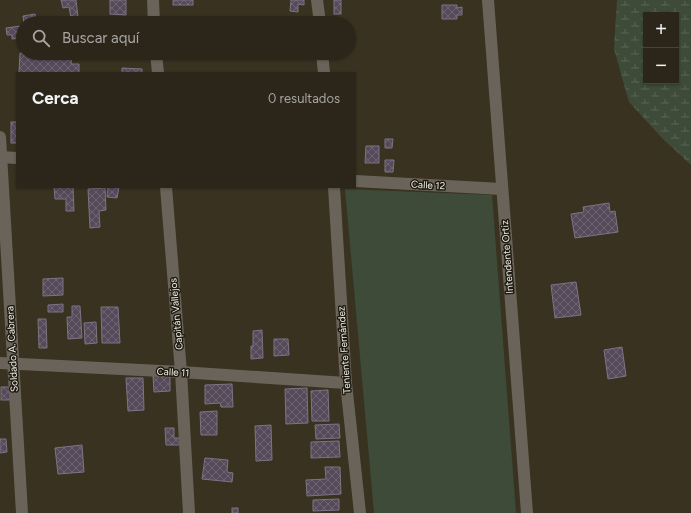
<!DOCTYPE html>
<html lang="es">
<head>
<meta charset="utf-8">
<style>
  :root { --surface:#2b2619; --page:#373226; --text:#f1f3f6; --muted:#a6a5a2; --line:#474338 }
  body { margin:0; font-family:Figtree,sans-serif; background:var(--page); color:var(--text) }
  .controls { position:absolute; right:12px; top:12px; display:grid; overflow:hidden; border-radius:0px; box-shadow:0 1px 3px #0004 }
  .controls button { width:36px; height:36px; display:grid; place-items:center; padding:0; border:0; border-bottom:1px solid var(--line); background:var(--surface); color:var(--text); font:20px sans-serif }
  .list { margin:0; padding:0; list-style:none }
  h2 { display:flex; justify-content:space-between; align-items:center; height:52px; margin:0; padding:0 16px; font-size:17px }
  h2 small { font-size:13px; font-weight:400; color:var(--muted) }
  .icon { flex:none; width:22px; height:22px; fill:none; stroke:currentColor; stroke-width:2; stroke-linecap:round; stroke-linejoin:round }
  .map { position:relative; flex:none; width:691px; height:513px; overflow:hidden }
  .search { position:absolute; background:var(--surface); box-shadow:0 1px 3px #0004; left:16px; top:16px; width:340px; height:44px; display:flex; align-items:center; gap:10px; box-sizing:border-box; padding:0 14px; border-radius:22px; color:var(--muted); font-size:15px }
  .panel { position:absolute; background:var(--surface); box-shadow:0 1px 3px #0004; left:16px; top:72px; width:340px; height:116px; border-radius:0px }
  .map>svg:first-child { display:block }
  .wetland { fill:url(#wetland-marsh); fill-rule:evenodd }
  .green { fill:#3d4b38 }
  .building { fill:url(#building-cross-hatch); stroke:#7f7384 }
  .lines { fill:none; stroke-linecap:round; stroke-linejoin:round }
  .street { stroke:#6a6359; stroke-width:12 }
  .labels { text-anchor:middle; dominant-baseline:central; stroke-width:3; stroke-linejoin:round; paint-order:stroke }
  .street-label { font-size:10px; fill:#f4f0e5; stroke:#1d1a12 }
</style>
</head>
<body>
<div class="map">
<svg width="691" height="513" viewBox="0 0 691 513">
  <defs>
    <pattern id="wetland-marsh" width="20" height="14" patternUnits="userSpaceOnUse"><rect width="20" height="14" fill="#3d4b38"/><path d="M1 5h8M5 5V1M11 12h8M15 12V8" fill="none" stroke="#5a6555"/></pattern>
    <pattern id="building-cross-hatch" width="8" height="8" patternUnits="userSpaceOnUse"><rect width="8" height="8" fill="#554a5a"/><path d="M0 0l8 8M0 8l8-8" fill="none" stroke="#6e6472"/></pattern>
  </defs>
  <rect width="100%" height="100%" fill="#393221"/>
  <path class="wetland" d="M617,0H691V165L663,139L629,102L614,49ZM646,15H676V81H646Z"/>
  <polygon class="green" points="345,189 492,195 516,513 374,513"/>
  <g class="building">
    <polygon points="61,0 76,0 78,17 71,18 69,7 63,8"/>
    <polygon points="110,0 126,0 126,15 110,14"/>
    <rect x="173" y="0" width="20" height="5"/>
    <polygon points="291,0 304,0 304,5 298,4 298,12 290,11"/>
    <rect x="334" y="0" width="7" height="14"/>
    <polygon points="442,5 457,5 457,8 462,7 462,15 457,15 457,19 442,19"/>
    <polygon points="35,14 36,22 24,23 23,16"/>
    <rect x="175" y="21" width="18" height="2"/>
    <polygon points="20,26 21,38 12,39 12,35 7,35 6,28"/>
    <polygon points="20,53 72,55 71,64 79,64 79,73 19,73"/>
    <polygon points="299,53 307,53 308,57 299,57"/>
    <polygon points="122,68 142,69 142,73 122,73"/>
    <rect x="11" y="122" width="6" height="21"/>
    <polygon points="385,139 393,139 392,148 385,148"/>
    <polygon points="366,146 379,146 379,163 365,163"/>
    <polygon points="385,160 394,160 393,172 385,172"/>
    <polygon points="54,187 73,187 74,211 66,211 66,199 55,199"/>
    <polygon points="108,187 119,187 117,198 107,197"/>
    <polygon points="105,188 106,210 99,211 100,227 90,228 88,189"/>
    <polygon points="609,203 610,212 615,211 618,232 575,238 571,214 584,212 583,207"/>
    <polygon points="63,278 63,295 43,296 43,279"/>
    <polygon points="576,282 581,315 555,318 551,285"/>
    <polygon points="63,304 63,312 48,312 48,305"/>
    <polygon points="72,306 80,306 82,338 68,339 67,317 72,317"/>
    <polygon points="101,307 118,307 120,343 102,343"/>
    <polygon points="38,319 46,319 47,348 39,348"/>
    <polygon points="96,322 97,343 85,344 84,323"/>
    <polygon points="262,330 263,358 251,359 251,346 253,346 253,331"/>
    <polygon points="274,339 288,339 289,355 274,356"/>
    <polygon points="622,347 626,376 608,379 604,350"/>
    <polygon points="170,375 170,391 154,392 153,376"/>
    <polygon points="126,378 143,378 144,410 128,411"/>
    <polygon points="232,384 233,407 221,407 220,403 205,404 205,385"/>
    <rect x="1" y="387" width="9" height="13"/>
    <polygon points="307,388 308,423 286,424 285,389"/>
    <polygon points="328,390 329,421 312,421 311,391"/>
    <polygon points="217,411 217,435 201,435 200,412"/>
    <polygon points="339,424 340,438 316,439 315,425"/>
    <polygon points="271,425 272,460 256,461 255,426"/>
    <polygon points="165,428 174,428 174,438 180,438 180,445 166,445"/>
    <polygon points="0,439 6,439 7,452 0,453"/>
    <polygon points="339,441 340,457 311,458 311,442"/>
    <polygon points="82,445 84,472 58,474 55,448"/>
    <polygon points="205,458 228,460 227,472 233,473 232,482 202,479"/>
    <polygon points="325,467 340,467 341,494 307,496 306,480 326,479"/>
    <polygon points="339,499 339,510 313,511 313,500"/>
    <rect x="232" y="508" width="6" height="5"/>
  </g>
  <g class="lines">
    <g class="street">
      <polyline points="153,0 154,23"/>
      <polyline points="317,0 320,23"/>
      <polyline points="488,0 527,513"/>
      <polyline points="156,53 158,73"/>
      <polyline points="322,53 324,73"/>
      <polyline points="0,137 22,513"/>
      <polyline points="0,157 17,158"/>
      <polyline points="355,181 502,189"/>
      <polyline points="166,187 181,372 189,513"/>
      <polyline points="334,187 346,383 360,513"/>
      <polyline points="0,363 181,372 346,383"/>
    </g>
  </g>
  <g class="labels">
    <g class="street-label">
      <text transform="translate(428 185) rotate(3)">Calle 12</text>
      <text transform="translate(507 257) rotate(-94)">Intendente Ortiz</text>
      <text transform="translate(176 314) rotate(-95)">Capitán Vallejos</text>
      <text transform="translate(12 349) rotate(-93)">Soldado A. Cabrera</text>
      <text transform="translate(344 350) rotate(-94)">Teniente Fernández</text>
      <text transform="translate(173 372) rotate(3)">Calle 11</text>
    </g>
  </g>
</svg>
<div class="controls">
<button>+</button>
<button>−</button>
</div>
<div class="search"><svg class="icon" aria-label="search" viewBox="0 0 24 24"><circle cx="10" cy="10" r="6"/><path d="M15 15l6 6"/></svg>Buscar aquí</div>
<section class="panel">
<h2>Cerca<small>0 resultados</small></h2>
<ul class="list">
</ul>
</section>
</div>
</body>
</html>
